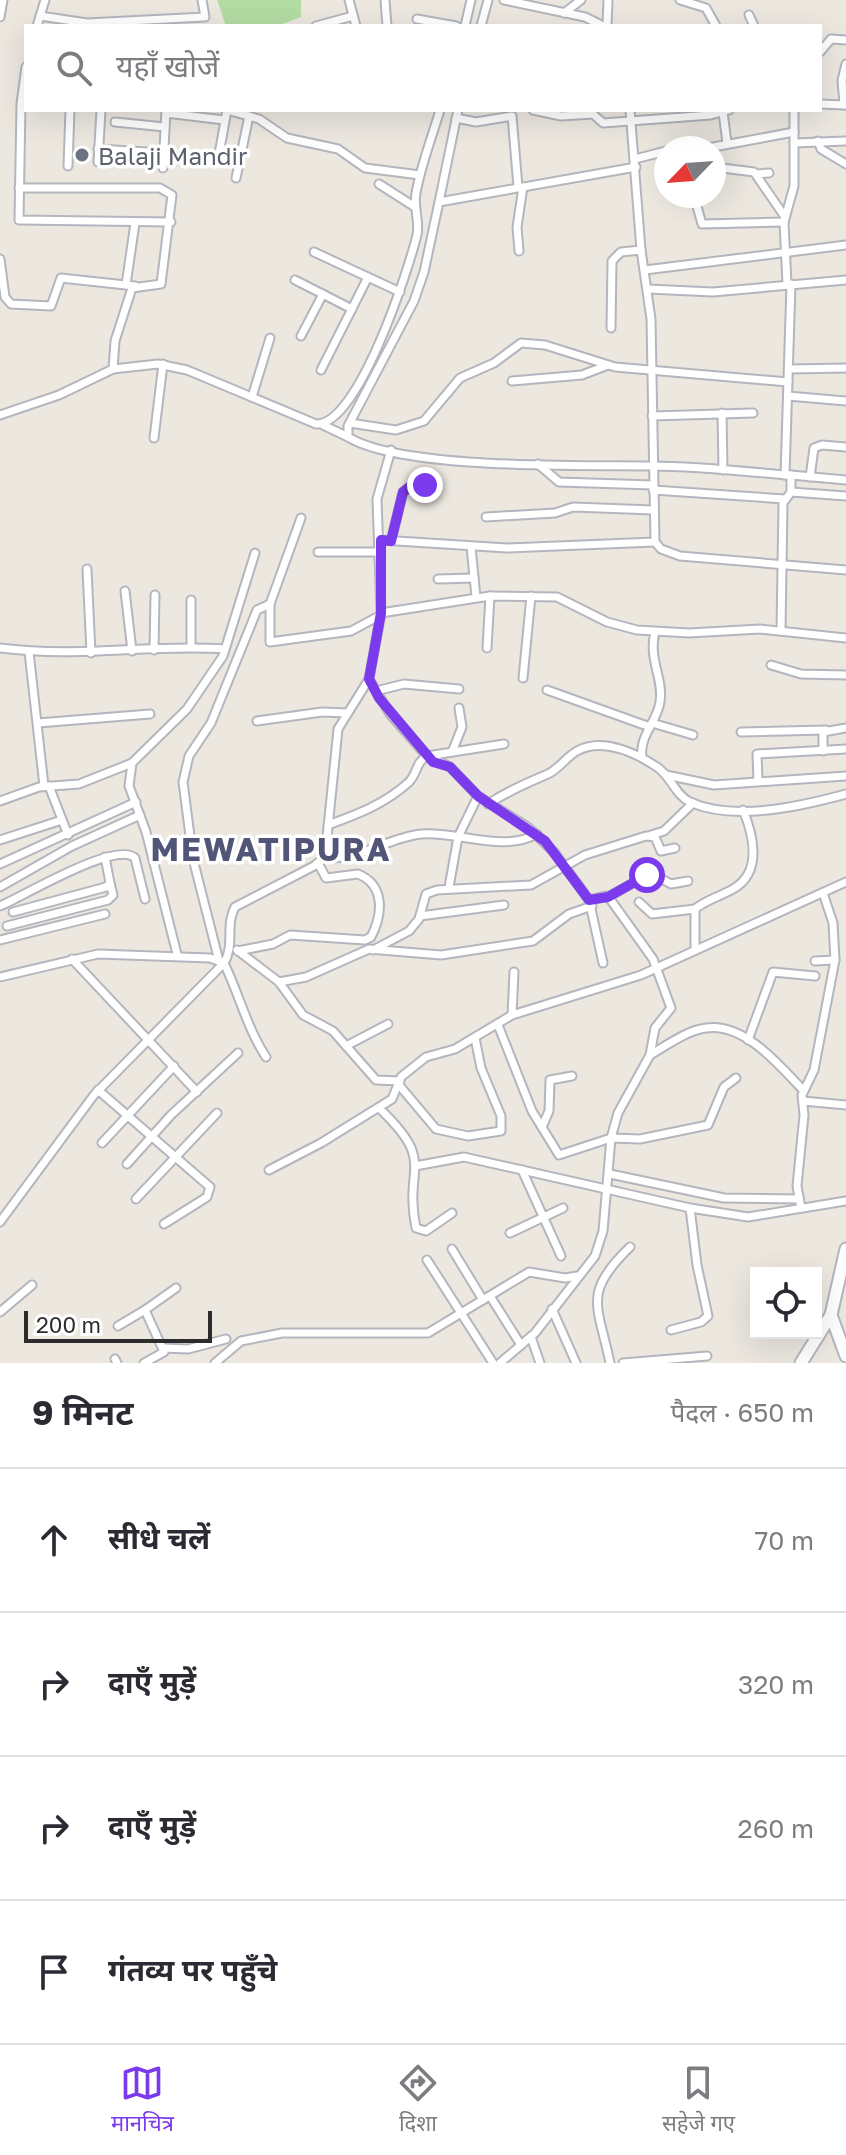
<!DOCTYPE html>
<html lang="hi">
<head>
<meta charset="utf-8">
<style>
  :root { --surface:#fff; --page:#f2f2f3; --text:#2b2b33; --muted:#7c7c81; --line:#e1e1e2; --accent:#7c3aed }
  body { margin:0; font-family:"Golos Text","Noto Sans Devanagari",sans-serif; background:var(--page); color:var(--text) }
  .controls { position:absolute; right:24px; bottom:24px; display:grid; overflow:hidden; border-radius:0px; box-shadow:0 8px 32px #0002 }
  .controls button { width:72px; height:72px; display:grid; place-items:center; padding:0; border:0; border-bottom:2px solid var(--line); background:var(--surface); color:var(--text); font:40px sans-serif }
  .compass { position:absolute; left:654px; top:136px; width:72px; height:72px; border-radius:50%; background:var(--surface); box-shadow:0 8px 32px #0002; rotate:245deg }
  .scale { position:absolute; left:24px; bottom:20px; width:188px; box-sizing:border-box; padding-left:8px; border:4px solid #2c2c2c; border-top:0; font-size:22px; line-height:28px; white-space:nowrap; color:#2c2c2c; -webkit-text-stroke:6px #fff; paint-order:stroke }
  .stop { position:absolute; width:24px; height:24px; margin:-18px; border:6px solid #7c3aed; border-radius:50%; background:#fff }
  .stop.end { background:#7c3aed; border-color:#fff; box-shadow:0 2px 8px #0008 }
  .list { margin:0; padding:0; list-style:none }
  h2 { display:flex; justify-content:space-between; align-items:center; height:104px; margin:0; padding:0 32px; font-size:34px }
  h2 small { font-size:26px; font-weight:400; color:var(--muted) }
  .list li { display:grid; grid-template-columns:52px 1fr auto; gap:24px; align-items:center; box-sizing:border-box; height:144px; padding:0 32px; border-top:2px solid var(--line) }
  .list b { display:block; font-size:30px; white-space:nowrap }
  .list em { font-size:26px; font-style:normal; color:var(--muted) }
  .icon { flex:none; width:44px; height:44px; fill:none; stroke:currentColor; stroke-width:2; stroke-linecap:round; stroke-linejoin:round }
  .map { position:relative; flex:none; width:846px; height:1363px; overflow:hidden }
  .search { position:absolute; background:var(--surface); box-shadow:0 8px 32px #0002; left:24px; right:24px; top:24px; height:88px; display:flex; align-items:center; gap:20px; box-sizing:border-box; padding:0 28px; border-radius:0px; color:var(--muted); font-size:30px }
  .sheet { height:680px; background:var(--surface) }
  nav { display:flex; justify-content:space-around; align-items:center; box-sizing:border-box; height:112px; border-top:2px solid var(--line); background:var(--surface); font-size:22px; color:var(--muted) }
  nav a { display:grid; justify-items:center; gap:4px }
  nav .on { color:var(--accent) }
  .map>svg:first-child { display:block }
  .green { fill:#b3dca3 }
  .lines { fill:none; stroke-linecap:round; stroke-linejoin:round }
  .street-casing { stroke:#b4b5be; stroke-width:11 }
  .secondary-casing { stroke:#b4b5be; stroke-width:15 }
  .street { stroke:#fff; stroke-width:7 }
  .secondary { stroke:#fff; stroke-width:11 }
  .route { stroke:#7c3aed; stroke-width:10 }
  .worship-dot { fill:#6b7280; stroke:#fff; stroke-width:3 }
  .labels { text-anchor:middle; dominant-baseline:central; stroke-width:7; stroke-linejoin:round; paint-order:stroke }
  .worship-label { font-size:24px; fill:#5b616d; stroke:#fff; text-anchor:start }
  .district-label { font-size:32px; font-weight:bold; letter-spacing:2px; fill:#515578; stroke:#fff }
</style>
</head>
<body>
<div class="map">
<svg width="846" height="1363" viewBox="0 0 846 1363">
  <rect width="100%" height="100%" fill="#ece8e0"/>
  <polygon class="green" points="217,0 301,0 301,17 277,26 226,26"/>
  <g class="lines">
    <g class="street-casing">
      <g id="street">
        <polyline points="349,0 356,26"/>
        <polyline points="385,0 387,26"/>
        <polyline points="504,0 585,17 603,26"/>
        <polyline points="680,0 706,8 716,26"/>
        <polyline points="564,13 581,0"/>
        <polyline points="749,15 754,26"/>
        <polyline points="40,16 87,23 205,17 202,0"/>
        <polyline points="0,17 3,0"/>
        <polyline points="417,19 456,26"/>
        <polyline points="37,26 45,0"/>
        <polyline points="316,26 353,16"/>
        <polyline points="465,26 471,0"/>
        <polyline points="481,26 488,0"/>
        <polyline points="607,26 608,0"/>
        <polyline points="820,52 831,39 846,40"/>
        <polyline points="26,67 21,104 19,220 171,222"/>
        <polyline points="820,104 846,105"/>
        <polyline points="844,105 842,80 846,64"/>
        <polyline points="533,110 561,116 593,114 603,123 711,115 729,110"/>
        <polyline points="630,110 641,250 651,319 655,542 661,549 680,556 846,570"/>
        <polyline points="723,112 727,143"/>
        <polyline points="166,113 224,120"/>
        <polyline points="456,118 476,122 512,116 518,187"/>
        <polyline points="115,122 165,127"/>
        <polyline points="818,141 821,149 846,164"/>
        <polyline points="794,143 846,141"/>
        <polyline points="708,148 794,132"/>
        <polyline points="98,149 163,153"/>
        <polyline points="219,154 227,110 259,119 287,138 338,149 365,168 420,175"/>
        <polyline points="163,159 205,161"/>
        <polyline points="635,159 666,151"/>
        <polyline points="98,162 101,110"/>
        <polyline points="68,166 70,110"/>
        <path d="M636,167L439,202L424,272L414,301L348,426V437C402,470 583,465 651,466C696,466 741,471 785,475"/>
        <polyline points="714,167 754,172 785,217"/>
        <polyline points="163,168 166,110"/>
        <polyline points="757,174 769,173"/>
        <polyline points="236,178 249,116"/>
        <polyline points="379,184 415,207"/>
        <polyline points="19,188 160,188 172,195 161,284 132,288 115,341 113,369"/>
        <polyline points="694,196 702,224 784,222"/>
        <polyline points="439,202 458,110"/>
        <polyline points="519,251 517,227 523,187"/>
        <polyline points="314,252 400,292"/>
        <polyline points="0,259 5,297 11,304 51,306 61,278 135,286"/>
        <polyline points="645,270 846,245"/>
        <polyline points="295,280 352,309"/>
        <polyline points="787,284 784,222 794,186 794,110"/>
        <polyline points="126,285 135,223"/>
        <polyline points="648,289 713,292 846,280"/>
        <polyline points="611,328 612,261 621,252 641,250"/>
        <polyline points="301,336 323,294"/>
        <polyline points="789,369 846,368"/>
        <polyline points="321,370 368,277"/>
        <polyline points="512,381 582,375 608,365"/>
        <polyline points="788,396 846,401"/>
        <polyline points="252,397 270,338"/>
        <polyline points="722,413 723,470"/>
        <path d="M0,415L59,395L113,369L158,364L187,370L316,424C358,426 408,271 417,235C420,221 413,207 416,193C421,165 432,137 440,110"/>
        <polyline points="652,416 753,413"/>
        <polyline points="350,423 396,430 424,421 460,378 494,363 521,343 545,345 615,367 788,382"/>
        <polyline points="323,425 348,437"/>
        <polyline points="154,438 163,364"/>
        <polyline points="538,464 559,482 653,485"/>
        <polyline points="791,475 846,480"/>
        <polyline points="810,477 814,448 822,445 846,447"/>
        <polyline points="653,490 785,499"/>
        <polyline points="791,492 846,496"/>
        <polyline points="486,517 555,513 573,507 653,510"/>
        <polyline points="301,518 270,604 270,642 351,631 379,616"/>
        <polyline points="381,540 507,548 655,542"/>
        <polyline points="391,541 403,492 411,486 425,485"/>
        <polyline points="471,547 476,597"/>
        <polyline points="318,552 381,552"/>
        <polyline points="87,569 91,653"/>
        <polyline points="438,579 474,578"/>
        <polyline points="125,591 132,651"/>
        <polyline points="381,613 377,499 391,450"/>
        <polyline points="781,631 783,503 791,492 791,475 785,475 791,284"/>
        <polyline points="191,647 191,600"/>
        <path d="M0,648C79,658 148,644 225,649"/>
        <polyline points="487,648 490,596"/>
        <polyline points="154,650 155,595"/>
        <polyline points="29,652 44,786"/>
        <polyline points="771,665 801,674 846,675"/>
        <polyline points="523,678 531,596"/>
        <polyline points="369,679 390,714 427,756 450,767 478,796 529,828 554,852 589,900 603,963"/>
        <polyline points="547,690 650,727"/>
        <polyline points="376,691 404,684 459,689"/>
        <polyline points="257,721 322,712 347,713"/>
        <polyline points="38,723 150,714"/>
        <polyline points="652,723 693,735"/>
        <polyline points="741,732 826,730"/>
        <polyline points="823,751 823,732 846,728"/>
        <polyline points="452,752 462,727 459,708"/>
        <path d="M642,757C639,736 657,722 660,702C664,679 648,660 655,632"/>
        <polyline points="132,763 129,786 146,832 177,954"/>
        <polyline points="666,775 714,785 846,776"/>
        <polyline points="758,781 757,754 846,749"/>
        <polyline points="49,786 68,835"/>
        <polyline points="0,801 39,787 79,784 132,763 187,709 223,656 255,553"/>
        <path d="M488,804C508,791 527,783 548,774C560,768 566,757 577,751C603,737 636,753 657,767C671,776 675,795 690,802C734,822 802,806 846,794"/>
        <path d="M328,825C358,814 385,804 409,782C418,773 415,763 427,756L504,744"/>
        <polyline points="651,835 664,831 693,803"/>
        <polyline points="0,840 62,820"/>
        <path d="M325,857C357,862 389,837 421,834C459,831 502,853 537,834"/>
        <polyline points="0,864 136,802"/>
        <polyline points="0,887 72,846 140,815"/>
        <polyline points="449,887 458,837 478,796"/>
        <polyline points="608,897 651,873 671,884 688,881"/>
        <polyline points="639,902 652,914 695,909"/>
        <path d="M0,906C24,896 116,840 135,858L145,899"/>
        <polyline points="13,912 106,887 110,883 105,857"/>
        <polyline points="420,916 504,905"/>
        <polyline points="7,926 108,900 113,895 110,883"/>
        <polyline points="0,940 105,914"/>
        <path d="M695,947V909C706,900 721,896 733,889C763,872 753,834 743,810"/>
        <polyline points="237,950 279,982 303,1015 333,1031 376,1080 400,1081"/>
        <polyline points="373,950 409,931 419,919 426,894 437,890 531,885 585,855 646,836 655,837 661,851 675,848"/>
        <path d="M238,951L273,944L290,935L365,940L371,937C383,914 385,885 358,874L326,878L318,863"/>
        <polyline points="72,959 197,1092"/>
        <polyline points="219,961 193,859 183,782 189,756 211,723 257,610 270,604"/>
        <polyline points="815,961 835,960"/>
        <path d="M0,977L98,954L210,958L224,963C239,994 247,1028 266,1057"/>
        <polyline points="279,982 306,977 369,949 441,955 533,941 569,914 592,906"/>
        <polyline points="512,1015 514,972"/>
        <polyline points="498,1025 532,1111 559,1155 611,1138 640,1139 708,1125 724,1087 736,1078"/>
        <polyline points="748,1040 773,972 815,976"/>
        <polyline points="346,1046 388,1024"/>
        <path d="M650,1055C666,1046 687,1030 706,1028C744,1022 780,1066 803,1090"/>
        <polyline points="399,1085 436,1129 468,1136 501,1131 501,1116 481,1068 475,1038"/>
        <polyline points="98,1090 210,1187 207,1197 164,1224"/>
        <polyline points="803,1101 846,1105"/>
        <path d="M379,1108C438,1164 403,1165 416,1228L426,1231L452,1213"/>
        <polyline points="542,1127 549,1111 550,1080 572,1076"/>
        <polyline points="102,1143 174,1066"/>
        <polyline points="127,1164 171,1115 238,1053"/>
        <polyline points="415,1166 464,1157 690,1208 697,1265 708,1316 701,1322 671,1330"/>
        <polyline points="269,1170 321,1143 392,1099 401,1077 426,1057 455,1049 512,1015 641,975 846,882"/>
        <polyline points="522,1170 561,1256"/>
        <polyline points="610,1174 724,1198 799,1199"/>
        <polyline points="136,1199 217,1113"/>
        <polyline points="690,1208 748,1217 846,1201"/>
        <polyline points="801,1208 797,1186 804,1115 802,1095 814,1070 835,960 833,923 823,893"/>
        <path d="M0,1222L94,1095L224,963C235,945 225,925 235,907L314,866L325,857L338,729L369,679L381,613L490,596L557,597L607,622L637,630L689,633L760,629L846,638"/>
        <polyline points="510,1233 563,1208"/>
        <polyline points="452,1249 483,1300"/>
        <polyline points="427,1260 493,1363"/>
        <polyline points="490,1296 521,1345"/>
        <polyline points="552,1309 576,1363"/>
        <polyline points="0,1312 32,1285"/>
        <polyline points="118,1326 145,1310"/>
        <polyline points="531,1337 540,1363"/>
        <polyline points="163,1348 188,1349 226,1339"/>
        <polyline points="115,1359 117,1363"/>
        <polyline points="144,1363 164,1352 145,1310 176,1288"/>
        <polyline points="215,1363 241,1341 282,1333 428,1333 529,1272 565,1278 577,1276"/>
        <polyline points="500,1363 535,1333 595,1256 603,1231 611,1138 618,1113 650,1055 655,1028 671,1008 653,959 610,899 605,896 589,900"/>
        <path d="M610,1363C598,1305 582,1293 630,1247"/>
        <polyline points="623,1363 707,1356"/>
      </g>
    </g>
    <g class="secondary-casing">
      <g id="secondary">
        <polyline points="831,1315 846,1356"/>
        <polyline points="801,1363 831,1315 846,1249"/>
      </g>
    </g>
    <use href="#street" class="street"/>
    <use href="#secondary" class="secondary"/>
  </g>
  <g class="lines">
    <polyline class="route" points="425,485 411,486 403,492 391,541 381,540 381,613 369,679 379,698 433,762 450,767 478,796 545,841 589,900 608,897 647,875"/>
  </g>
  <circle class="worship-dot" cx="82" cy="155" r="8"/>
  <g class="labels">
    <g class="worship-label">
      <text x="98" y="155">Balaji Mandir</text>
    </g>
    <g class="district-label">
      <text x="271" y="849">MEWATIPURA</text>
    </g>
  </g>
</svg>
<div class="controls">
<button><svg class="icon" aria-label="locate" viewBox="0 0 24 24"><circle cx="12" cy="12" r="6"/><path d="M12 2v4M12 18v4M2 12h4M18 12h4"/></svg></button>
</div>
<svg class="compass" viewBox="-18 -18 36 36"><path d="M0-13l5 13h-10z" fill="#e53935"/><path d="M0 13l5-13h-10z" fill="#7c7c81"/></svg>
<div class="scale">200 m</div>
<div class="stop" style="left:647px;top:875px"></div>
<div class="stop end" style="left:425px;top:485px"></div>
<div class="search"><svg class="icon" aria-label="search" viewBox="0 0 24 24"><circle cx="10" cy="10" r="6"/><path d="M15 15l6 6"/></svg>यहाँ खोजें</div>
</div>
<section class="sheet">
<h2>9 मिनट<small>पैदल · 650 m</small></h2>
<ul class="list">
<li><svg class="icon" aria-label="ahead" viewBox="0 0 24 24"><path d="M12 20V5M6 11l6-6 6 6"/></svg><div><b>सीधे चलें</b></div><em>70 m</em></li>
<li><svg class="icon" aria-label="right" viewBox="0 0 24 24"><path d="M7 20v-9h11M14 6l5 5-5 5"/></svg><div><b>दाएँ मुड़ें</b></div><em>320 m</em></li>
<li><svg class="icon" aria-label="right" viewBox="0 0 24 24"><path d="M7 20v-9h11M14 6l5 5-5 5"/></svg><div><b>दाएँ मुड़ें</b></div><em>260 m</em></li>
<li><svg class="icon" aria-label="arrive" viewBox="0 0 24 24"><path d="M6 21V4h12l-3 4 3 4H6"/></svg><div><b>गंतव्य पर पहुँचे</b></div></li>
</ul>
</section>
<nav>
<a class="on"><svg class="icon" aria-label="map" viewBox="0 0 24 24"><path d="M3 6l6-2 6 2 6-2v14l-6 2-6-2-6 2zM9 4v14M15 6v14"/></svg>मानचित्र</a>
<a><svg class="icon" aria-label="directions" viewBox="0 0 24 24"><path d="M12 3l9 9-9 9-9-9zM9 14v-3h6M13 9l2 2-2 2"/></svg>दिशा</a>
<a><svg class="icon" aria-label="saved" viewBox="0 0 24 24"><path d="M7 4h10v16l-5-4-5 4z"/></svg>सहेजे गए</a>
</nav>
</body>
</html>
